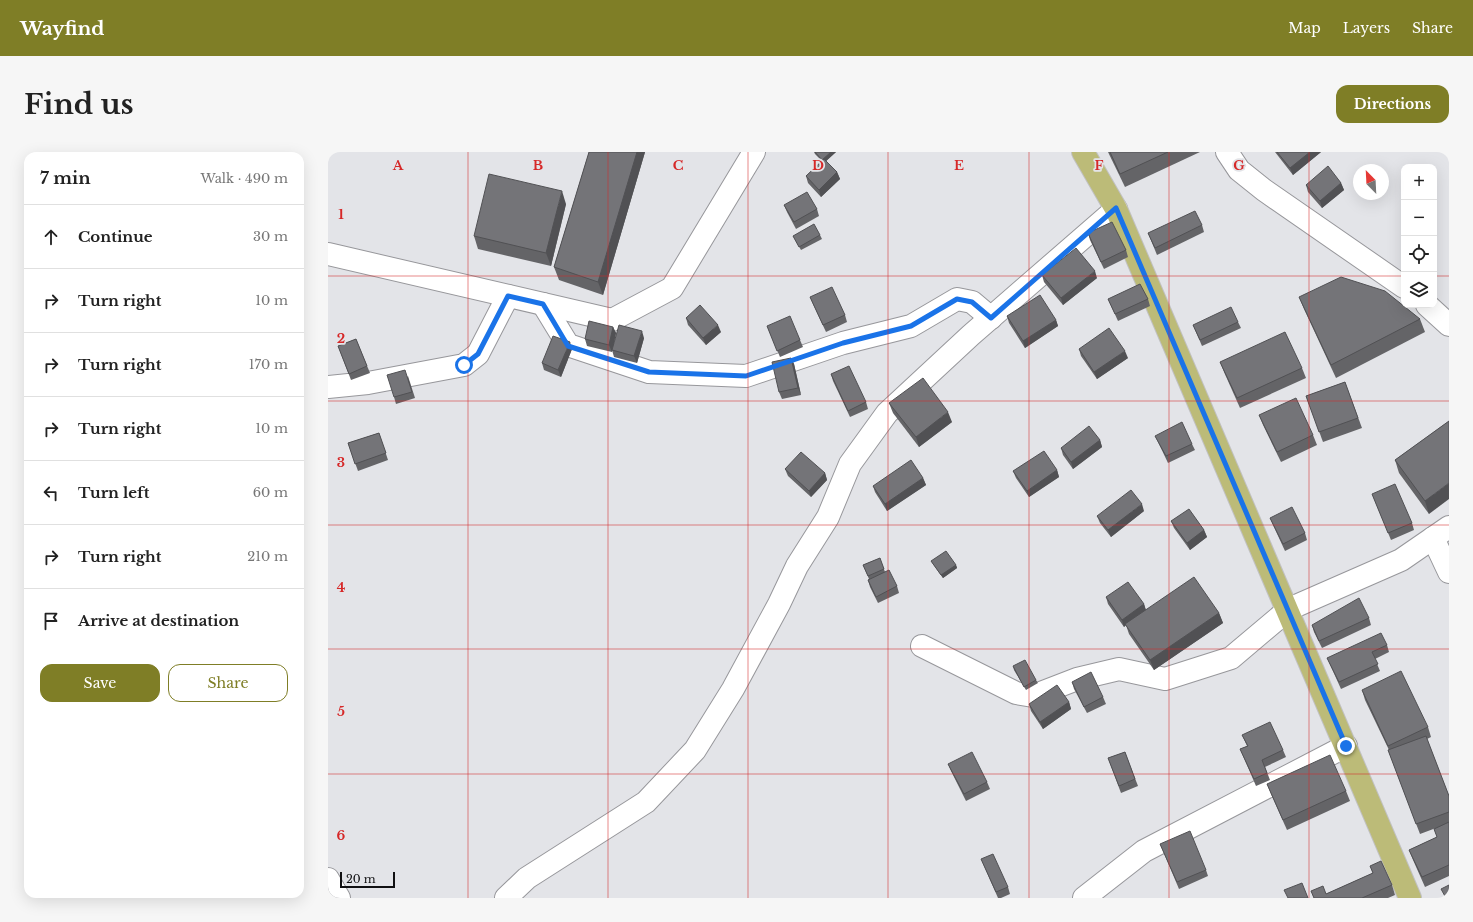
<!DOCTYPE html>
<html lang="en">
<head>
<meta charset="utf-8">
<style>
  :root { --surface:#fff; --page:#f6f6f6; --text:#222; --muted:#767676; --line:#e0e0e0; --accent:#7f7e26 }
  body { margin:0; font-family:"Libre Baskerville",serif; background:var(--page); color:var(--text) }
  .controls { position:absolute; right:12px; top:12px; display:grid; overflow:hidden; border-radius:8px; box-shadow:0 4px 16px #0002 }
  .controls button { width:36px; height:36px; display:grid; place-items:center; padding:0; border:0; border-bottom:1px solid var(--line); background:var(--surface); color:var(--text); font:20px sans-serif }
  .compass { position:absolute; left:1025px; top:12px; width:36px; height:36px; border-radius:50%; background:var(--surface); box-shadow:0 4px 16px #0002; rotate:336deg }
  .scale { position:absolute; left:12px; bottom:10px; width:55px; box-sizing:border-box; padding-left:4px; border:2px solid #101012; border-top:0; font-size:11px; line-height:14px; white-space:nowrap; color:#101012; -webkit-text-stroke:3px #e3e4e8; paint-order:stroke }
  .stop { position:absolute; width:12px; height:12px; margin:-9px; border:3px solid #1a73e8; border-radius:50%; background:#fff }
  .stop.end { background:#1a73e8; border-color:#fff; box-shadow:0 1px 4px #0008 }
  .list { margin:0; padding:0; list-style:none }
  h2 { display:flex; justify-content:space-between; align-items:center; height:52px; margin:0; padding:0 16px; font-size:17px }
  h2 small { font-size:13px; font-weight:400; color:var(--muted) }
  .list li { display:grid; grid-template-columns:26px 1fr auto; gap:12px; align-items:center; box-sizing:border-box; height:64px; padding:0 16px; border-top:1px solid var(--line) }
  .list b { display:block; font-size:15px; white-space:nowrap }
  .list em { font-size:13px; font-style:normal; color:var(--muted) }
  .actions { display:flex; gap:8px; padding:12px 16px }
  .actions a { flex:1; padding:9px 0; border:1px solid var(--accent); border-radius:12px; text-align:center; font-size:14px; color:var(--accent) }
  .actions .main { background:var(--accent); color:#fff }
  .icon { flex:none; width:22px; height:22px; fill:none; stroke:currentColor; stroke-width:2; stroke-linecap:round; stroke-linejoin:round }
  .map { position:relative; flex:none; width:1121px; height:746px; overflow:hidden; border-radius:12px }
  header { display:flex; align-items:center; gap:24px; box-sizing:border-box; height:56px; padding:0 20px; background:var(--accent); color:#fff }
  header strong { font-size:19px }
  nav { display:flex; gap:22px; margin-inline-start:auto; font-size:14px }
  .intro { display:flex; align-items:center; justify-content:space-between; box-sizing:border-box; height:96px; padding:0 24px }
  h1 { margin:0; font-size:28px }
  .button { padding:10px 18px; border-radius:12px; background:var(--accent); color:#fff; font-size:14px; font-weight:700 }
  main { display:flex; gap:24px; padding:0 24px }
  aside { flex:1; background:var(--surface); border-radius:12px; box-shadow:0 4px 16px #0002 }
  .map>svg:first-child { display:block }
  .lines { fill:none; stroke-linecap:round; stroke-linejoin:round }
  .minor-casing { stroke:#97979b; stroke-width:24 }
  .major-casing { stroke:#c1c1c1; stroke-width:24 }
  .minor { stroke:#fff; stroke-width:22 }
  .major { stroke:#bcbb78; stroke-width:22 }
  .wall { fill:#646467 }
  .shaded-wall { fill:#515154 }
  .building { fill:#747478; stroke:#515154 }
  .route { stroke:#1a73e8; stroke-width:5 }
  .grid { fill:none; stroke:#d62828; stroke-width:1; stroke-opacity:0.55 }
  .grid-label { font-size:13px; text-anchor:middle; font-weight:bold; fill:#d62828; stroke:#e3e4e8; stroke-width:3.5; stroke-linejoin:round; paint-order:stroke }
</style>
</head>
<body>
<header>
<strong>Wayfind</strong>
<nav><a>Map</a><a>Layers</a><a>Share</a></nav>
</header>
<div class="intro"><h1>Find us</h1><a class="button">Directions</a></div>
<main>
<aside>
<h2>7 min<small>Walk · 490 m</small></h2>
<ul class="list">
<li><svg class="icon" aria-label="ahead" viewBox="0 0 24 24"><path d="M12 20V5M6 11l6-6 6 6"/></svg><div><b>Continue</b></div><em>30 m</em></li>
<li><svg class="icon" aria-label="right" viewBox="0 0 24 24"><path d="M7 20v-9h11M14 6l5 5-5 5"/></svg><div><b>Turn right</b></div><em>10 m</em></li>
<li><svg class="icon" aria-label="right" viewBox="0 0 24 24"><path d="M7 20v-9h11M14 6l5 5-5 5"/></svg><div><b>Turn right</b></div><em>170 m</em></li>
<li><svg class="icon" aria-label="right" viewBox="0 0 24 24"><path d="M7 20v-9h11M14 6l5 5-5 5"/></svg><div><b>Turn right</b></div><em>10 m</em></li>
<li><svg class="icon" aria-label="left" viewBox="0 0 24 24"><path d="M17 20v-9H6M10 6l-5 5 5 5"/></svg><div><b>Turn left</b></div><em>60 m</em></li>
<li><svg class="icon" aria-label="right" viewBox="0 0 24 24"><path d="M7 20v-9h11M14 6l5 5-5 5"/></svg><div><b>Turn right</b></div><em>210 m</em></li>
<li><svg class="icon" aria-label="arrive" viewBox="0 0 24 24"><path d="M6 21V4h12l-3 4 3 4H6"/></svg><div><b>Arrive at destination</b></div></li>
</ul>
<div class="actions"><a class="main">Save</a><a>Share</a></div>
</aside>
<div class="map">
<svg width="1121" height="746" viewBox="0 0 1121 746">
  <rect width="100%" height="100%" fill="#e3e4e8"/>
  <g class="lines">
    <g class="minor-casing">
      <g id="minor">
        <polyline points="899,0 911,18 936,38 1076,135"/>
        <polyline points="0,102 284,168 344,136 426,0"/>
        <polyline points="215,152 240,193 321,220 418,224 515,191 583,174 629,147 644,150 663,166"/>
        <polyline points="1099,153 1121,173"/>
        <polyline points="0,235 40,231 136,213 150,202 180,144"/>
        <polyline points="1105,386 1121,420"/>
        <polyline points="594,494 688,541 705,544 749,527 791,517 837,527 903,506 961,457 1073,408 1121,375"/>
        <polyline points="0,727 11,746"/>
        <polyline points="178,746 199,726 318,650 367,598 405,537 451,452 469,414 500,365 522,312 559,261 643,183 788,57"/>
        <polyline points="756,746 816,699 1018,594"/>
      </g>
    </g>
    <g class="major-casing">
      <polyline id="major" points="755,0 788,57 1082,746"/>
    </g>
    <use href="#minor" class="minor"/>
    <use href="#major" class="major"/>
  </g>
  <g class="wall">
    <polygon points="261,0 317,0 275,143 231,128 226,115"/>
    <polygon points="486,0 508,0 498,9 509,20 512,27 493,45 480,31 478,24 494,9 487,2"/>
    <polygon points="780,0 872,0 797,35"/>
    <polygon points="947,0 993,0 965,23"/>
    <polygon points="1013,31 1016,38 994,56 980,40 978,33"/>
    <polygon points="238,52 223,114 150,97 146,84"/>
    <polygon points="456,53 489,57 491,64 468,77 459,60"/>
    <polygon points="874,73 876,80 829,103 820,81"/>
    <polygon points="760,81 798,98 800,105 776,117 762,88"/>
    <polygon points="492,83 494,87 473,98 465,84"/>
    <polygon points="714,123 769,126 735,153 716,130"/>
    <polygon points="482,145 517,163 519,170 498,180 485,152"/>
    <polygon points="971,145 1092,167 1097,180 1008,226 976,157"/>
    <polygon points="780,147 820,147 822,154 790,169"/>
    <polygon points="679,164 728,168 730,174 697,196 681,171"/>
    <polygon points="358,166 393,180 378,193 360,173"/>
    <polygon points="910,170 913,176 874,194 865,173"/>
    <polygon points="439,174 472,188 475,195 452,205"/>
    <polygon points="285,175 288,181 286,191 316,186 309,211 286,205 284,198 284,200 259,194 257,187"/>
    <polygon points="28,187 42,221 23,228 10,194"/>
    <polygon points="244,197 233,225 216,218 214,211"/>
    <polygon points="751,197 800,206 769,227 753,204"/>
    <polygon points="463,206 466,212 473,243 454,247 451,240"/>
    <polygon points="892,210 974,216 978,226 912,256 896,220"/>
    <polygon points="503,222 538,250 540,257 522,265 505,229"/>
    <polygon points="80,224 87,246 68,252 66,245"/>
    <polygon points="1017,230 1034,276 995,290 978,244"/>
    <polygon points="561,251 624,270 591,295 565,261"/>
    <polygon points="931,263 985,283 989,293 953,310 935,273"/>
    <polygon points="1121,269 1101,362 1071,321 1067,308"/>
    <polygon points="51,281 60,308 30,319 20,291"/>
    <polygon points="827,284 864,292 867,298 840,311 830,290"/>
    <polygon points="772,288 774,295 745,317 735,303 733,296"/>
    <polygon points="457,317 497,321 499,328 483,345 460,324"/>
    <polygon points="729,318 731,325 701,345 688,326 685,319"/>
    <polygon points="595,326 598,333 559,359 547,340 545,334"/>
    <polygon points="1044,342 1084,371 1086,378 1063,388"/>
    <polygon points="816,359 783,385 772,371 769,364"/>
    <polygon points="942,366 977,381 979,388 957,399 945,373"/>
    <polygon points="843,369 876,378 879,385 862,398 846,376"/>
    <polygon points="552,406 557,420 569,434 571,441 550,451 542,435 540,428 541,427 535,413"/>
    <polygon points="603,409 628,413 629,416 615,426 605,412"/>
    <polygon points="778,445 816,452 818,458 891,461 895,471 826,518 801,482 798,473 796,475 780,452"/>
    <polygon points="1041,466 1043,473 994,496 986,480 984,473"/>
    <polygon points="1059,493 1061,500 1047,507 1052,519 1013,537 999,506"/>
    <polygon points="685,514 708,528 710,531 698,538 686,518"/>
    <polygon points="744,530 775,545 778,552 759,561 746,537"/>
    <polygon points="1034,538 1100,575 1103,585 1099,587 1121,644 1121,724 1097,735 1085,708 1081,698 1109,685 1106,677 1108,676 1092,682 1060,598 1061,598 1037,548"/>
    <polygon points="741,550 743,557 715,577 703,559 701,552"/>
    <polygon points="914,583 955,598 958,605 937,615 942,628 928,634 912,597 919,594"/>
    <polygon points="797,600 810,634 793,641 780,606"/>
    <polygon points="620,612 659,630 662,637 638,649 623,619"/>
    <polygon points="939,632 1018,639 1022,649 959,678 943,642"/>
    <polygon points="832,692 878,718 880,724 851,737"/>
    <polygon points="653,707 680,735 682,742 673,746 670,746"/>
    <polygon points="1042,714 1064,733 1067,743 1060,746 986,746 983,739 998,742 1045,721"/>
  </g>
  <g class="shaded-wall">
    <polygon points="309,0 317,0 275,143 270,130"/>
    <polygon points="503,0 508,0 496,11 494,8"/>
    <polygon points="982,0 993,0 965,23 962,16"/>
    <polygon points="509,20 512,27 493,45 491,38"/>
    <polygon points="1013,31 1016,38 994,56 992,49"/>
    <polygon points="234,39 238,52 223,114 218,101"/>
    <polygon points="767,119 769,126 735,153 733,146"/>
    <polygon points="728,168 730,174 697,196 695,189"/>
    <polygon points="390,173 393,180 378,193 375,186"/>
    <polygon points="285,175 288,181 284,200 281,193"/>
    <polygon points="314,179 316,186 309,211 306,204"/>
    <polygon points="242,190 244,197 233,225 230,218"/>
    <polygon points="797,199 800,206 769,227 766,220"/>
    <polygon points="463,206 466,212 473,243 470,236"/>
    <polygon points="620,260 624,270 591,295 588,285"/>
    <polygon points="772,288 774,295 745,317 743,310"/>
    <polygon points="729,318 731,325 701,345 699,339"/>
    <polygon points="497,321 499,328 483,345 481,339"/>
    <polygon points="595,326 598,333 559,359 557,352"/>
    <polygon points="1121,331 1121,347 1101,362 1097,349"/>
    <polygon points="814,352 816,359 783,385 780,378"/>
    <polygon points="876,378 879,385 862,398 859,391"/>
    <polygon points="628,413 629,416 615,426 613,423"/>
    <polygon points="816,452 818,459 797,472 798,473 796,475 794,468"/>
    <polygon points="891,461 895,471 826,518 822,508"/>
    <polygon points="741,550 743,557 715,577 712,570"/>
  </g>
  <g class="building">
    <polygon points="261,0 309,0 270,130 226,115"/>
    <polygon points="487,0 503,0 494,8"/>
    <polygon points="782,0 840,0 792,22"/>
    <polygon points="949,0 982,0 962,16"/>
    <polygon points="496,7 509,20 491,38 478,24"/>
    <polygon points="1000,14 1013,31 992,49 978,33"/>
    <polygon points="161,22 234,39 218,101 146,84"/>
    <polygon points="479,40 489,57 466,70 456,53"/>
    <polygon points="867,59 874,73 827,96 820,81"/>
    <polygon points="784,70 798,98 773,110 760,81"/>
    <polygon points="486,72 492,83 471,95 465,84"/>
    <polygon points="748,96 767,119 733,146 714,123"/>
    <polygon points="1013,125 1057,139 1092,167 1003,213 971,145"/>
    <polygon points="812,132 820,147 787,162 780,147"/>
    <polygon points="504,135 517,163 495,173 482,145"/>
    <polygon points="712,143 728,168 695,189 679,164"/>
    <polygon points="372,153 390,173 375,186 358,166"/>
    <polygon points="903,155 910,170 872,188 865,173"/>
    <polygon points="462,164 472,188 449,199 439,174"/>
    <polygon points="261,169 285,175 281,193 257,187"/>
    <polygon points="291,173 314,179 306,204 284,198"/>
    <polygon points="781,176 797,199 766,220 751,197"/>
    <polygon points="957,180 974,216 909,246 892,210"/>
    <polygon points="225,184 242,190 230,218 214,211"/>
    <polygon points="28,187 39,214 21,222 10,194"/>
    <polygon points="463,206 470,236 451,240 444,210"/>
    <polygon points="521,214 538,250 520,259 503,222"/>
    <polygon points="77,218 84,240 66,245 59,223"/>
    <polygon points="595,226 620,260 588,285 561,251"/>
    <polygon points="1017,230 1030,266 991,280 978,244"/>
    <polygon points="968,246 985,283 949,300 931,263"/>
    <polygon points="1121,269 1121,331 1097,349 1067,308"/>
    <polygon points="854,270 864,292 838,304 827,284"/>
    <polygon points="761,274 772,288 743,310 733,296"/>
    <polygon points="51,281 58,301 27,312 20,291"/>
    <polygon points="716,299 729,318 699,339 685,319"/>
    <polygon points="473,300 497,321 481,339 457,317"/>
    <polygon points="583,308 595,326 557,352 545,334"/>
    <polygon points="1067,332 1084,371 1060,381 1044,342"/>
    <polygon points="803,338 814,352 780,378 769,364"/>
    <polygon points="964,355 977,381 955,392 942,366"/>
    <polygon points="861,357 876,378 859,391 843,369"/>
    <polygon points="618,399 628,413 613,423 603,409"/>
    <polygon points="552,406 556,417 540,424 535,413"/>
    <polygon points="561,418 569,434 548,445 540,428"/>
    <polygon points="866,425 891,461 822,508 797,472"/>
    <polygon points="800,430 816,452 794,468 778,445"/>
    <polygon points="1031,446 1041,466 991,489 984,473"/>
    <polygon points="1053,481 1059,493 1044,500 1050,512 1011,530 999,506"/>
    <polygon points="697,508 708,528 696,535 685,514"/>
    <polygon points="1073,519 1100,575 1060,594 1034,538"/>
    <polygon points="763,520 775,545 756,555 744,530"/>
    <polygon points="729,533 741,550 712,570 701,552"/>
    <polygon points="942,570 955,598 934,608 939,621 926,627 912,597 920,594 914,583"/>
    <polygon points="1098,584 1121,644 1121,660 1088,672 1060,598"/>
    <polygon points="644,600 659,630 636,642 620,612"/>
    <polygon points="797,600 807,627 791,634 780,606"/>
    <polygon points="1002,603 1018,639 955,668 939,632"/>
    <polygon points="1121,670 1121,713 1094,725 1081,698 1109,685 1106,677"/>
    <polygon points="862,679 878,718 849,730 832,692"/>
    <polygon points="665,702 680,735 668,740 653,707"/>
    <polygon points="1053,709 1064,733 1034,746 986,746 983,739 995,734 998,742 1045,721 1042,714"/>
    <polygon points="974,731 980,746 960,746 956,738"/>
    <polygon points="1121,733 1121,746 1118,746 1113,737"/>
  </g>
  <g class="lines">
    <polyline class="route" points="136,213 150,202 180,144 215,152 240,194 321,220 418,224 515,191 583,174 629,147 644,150 663,166 788,56 1018,594"/>
  </g>
  <path class="grid" d="M140,0V746M280,0V746M420,0V746M560,0V746M701,0V746M841,0V746M981,0V746M0,124H1076M1106,124H1121M0,249H1121M0,373H1121M0,497H1121M0,622H1121"/>
  <g class="grid-label">
    <text x="70" y="18">A</text>
    <text x="210" y="18">B</text>
    <text x="350" y="18">C</text>
    <text x="490" y="18">D</text>
    <text x="631" y="18">E</text>
    <text x="771" y="18">F</text>
    <text x="911" y="18">G</text>
    <text x="13" y="67">1</text>
    <text x="13" y="191">2</text>
    <text x="13" y="315">3</text>
    <text x="13" y="440">4</text>
    <text x="13" y="564">5</text>
    <text x="13" y="688">6</text>
  </g>
</svg>
<div class="controls">
<button>+</button>
<button>−</button>
<button><svg class="icon" aria-label="locate" viewBox="0 0 24 24"><circle cx="12" cy="12" r="6"/><path d="M12 2v4M12 18v4M2 12h4M18 12h4"/></svg></button>
<button><svg class="icon" aria-label="layers" viewBox="0 0 24 24"><path d="M12 4l9 5-9 5-9-5zM3 14l9 5 9-5"/></svg></button>
</div>
<svg class="compass" viewBox="-18 -18 36 36"><path d="M0-13l5 13h-10z" fill="#e53935"/><path d="M0 13l5-13h-10z" fill="#767676"/></svg>
<div class="scale">20 m</div>
<div class="stop" style="left:136px;top:213px"></div>
<div class="stop end" style="left:1018px;top:594px"></div>
</div>
</main>
</body>
</html>
